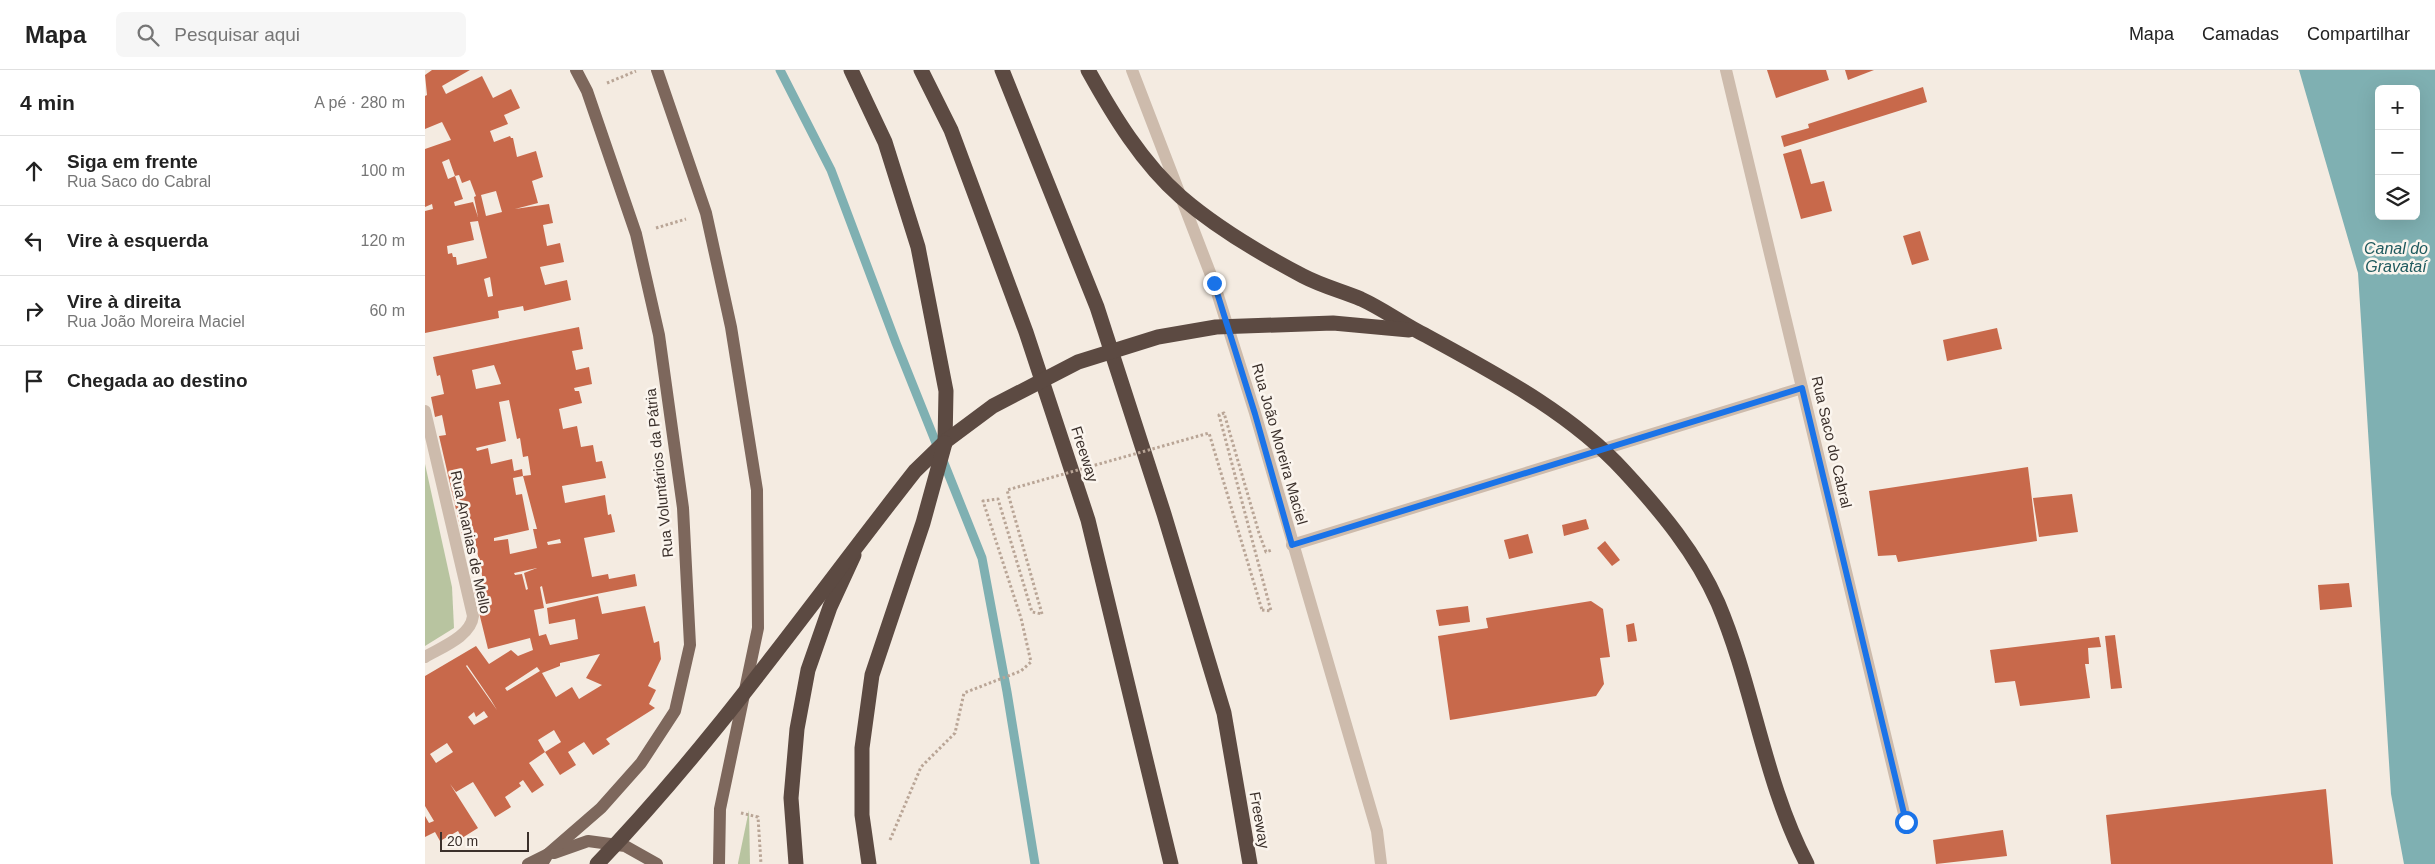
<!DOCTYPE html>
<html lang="pt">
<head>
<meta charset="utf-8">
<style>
  :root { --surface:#fff; --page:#f6f6f6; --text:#222; --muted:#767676; --line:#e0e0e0 }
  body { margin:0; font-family:Helvetica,sans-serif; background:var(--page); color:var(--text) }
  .controls { position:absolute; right:15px; top:15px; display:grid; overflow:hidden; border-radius:8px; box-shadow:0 5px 20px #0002 }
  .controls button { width:45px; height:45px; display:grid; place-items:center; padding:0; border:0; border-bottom:1px solid var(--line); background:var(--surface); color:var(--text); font:25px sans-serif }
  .scale { position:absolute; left:15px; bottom:12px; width:89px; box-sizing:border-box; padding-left:5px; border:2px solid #3b302b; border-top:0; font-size:14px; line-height:18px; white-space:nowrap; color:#3b302b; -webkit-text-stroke:4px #fbf5ee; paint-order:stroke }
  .stop { position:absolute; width:15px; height:15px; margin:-11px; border:4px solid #1a73e8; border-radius:50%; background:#fff }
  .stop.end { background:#1a73e8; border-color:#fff; box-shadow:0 1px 5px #0008 }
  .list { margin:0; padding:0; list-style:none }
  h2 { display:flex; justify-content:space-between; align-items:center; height:65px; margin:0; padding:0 20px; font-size:21px }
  h2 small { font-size:16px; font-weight:400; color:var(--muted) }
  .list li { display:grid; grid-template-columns:32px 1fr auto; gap:15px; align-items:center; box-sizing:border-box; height:70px; padding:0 20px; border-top:1px solid var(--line) }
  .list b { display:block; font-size:19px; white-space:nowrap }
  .list p { margin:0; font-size:16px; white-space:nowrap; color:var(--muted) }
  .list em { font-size:16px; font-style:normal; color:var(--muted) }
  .icon { flex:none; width:28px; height:28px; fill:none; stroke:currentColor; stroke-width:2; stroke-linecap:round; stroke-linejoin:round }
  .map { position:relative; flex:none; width:2010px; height:794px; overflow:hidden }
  header { display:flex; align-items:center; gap:30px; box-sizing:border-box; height:70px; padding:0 25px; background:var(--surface); border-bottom:1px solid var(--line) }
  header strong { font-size:24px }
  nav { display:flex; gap:28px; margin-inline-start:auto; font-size:18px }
  .search { width:350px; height:45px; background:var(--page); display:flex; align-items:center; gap:12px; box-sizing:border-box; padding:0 18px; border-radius:8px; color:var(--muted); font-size:19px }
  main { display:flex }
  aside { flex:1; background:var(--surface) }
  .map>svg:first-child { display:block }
  .green { fill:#b8c4a0 }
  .water { fill:#7fb0b2; fill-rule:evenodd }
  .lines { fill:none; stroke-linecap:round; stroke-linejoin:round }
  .stream { stroke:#7fb0b2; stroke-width:9 }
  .building { fill:#c8694b; fill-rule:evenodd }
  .path { stroke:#b9a596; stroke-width:3; stroke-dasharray:2.5 2.5; stroke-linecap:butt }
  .minor { stroke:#cdbbac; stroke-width:12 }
  .major { stroke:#7d675c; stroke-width:12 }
  .highway { stroke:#5c4a42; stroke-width:15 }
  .path-bridge { stroke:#b9a596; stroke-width:3; stroke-dasharray:2.5 2.5; stroke-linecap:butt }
  .highway-bridge { stroke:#5c4a42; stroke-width:15 }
  .route { stroke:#1a73e8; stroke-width:6 }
  .labels { text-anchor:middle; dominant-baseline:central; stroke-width:5; stroke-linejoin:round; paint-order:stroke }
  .street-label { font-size:15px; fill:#3b302b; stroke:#fbf5ee }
  .water-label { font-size:16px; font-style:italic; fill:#1f5a5e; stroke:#fbf5ee }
</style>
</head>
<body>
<header>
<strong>Mapa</strong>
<div class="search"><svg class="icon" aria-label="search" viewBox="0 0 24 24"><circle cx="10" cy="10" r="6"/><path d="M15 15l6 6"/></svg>Pesquisar aqui</div>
<nav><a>Mapa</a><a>Camadas</a><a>Compartilhar</a></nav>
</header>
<main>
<aside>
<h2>4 min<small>A pé · 280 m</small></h2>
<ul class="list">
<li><svg class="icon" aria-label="ahead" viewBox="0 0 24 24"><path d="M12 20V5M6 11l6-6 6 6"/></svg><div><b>Siga em frente</b><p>Rua Saco do Cabral</p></div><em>100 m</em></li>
<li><svg class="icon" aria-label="left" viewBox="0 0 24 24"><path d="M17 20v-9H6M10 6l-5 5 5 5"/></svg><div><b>Vire à esquerda</b></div><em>120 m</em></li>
<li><svg class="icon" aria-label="right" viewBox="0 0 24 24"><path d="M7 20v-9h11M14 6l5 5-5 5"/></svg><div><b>Vire à direita</b><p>Rua João Moreira Maciel</p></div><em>60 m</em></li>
<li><svg class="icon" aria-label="arrive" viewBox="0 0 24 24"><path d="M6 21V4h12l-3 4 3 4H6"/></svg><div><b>Chegada ao destino</b></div></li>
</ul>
</aside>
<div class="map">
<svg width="2010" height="794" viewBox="0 0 2010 794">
  <rect width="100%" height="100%" fill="#f4ebe1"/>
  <g class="green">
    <polygon points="0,394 27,517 29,558 0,576"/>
    <polygon points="324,740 325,794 313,794 313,793"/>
  </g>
  <path class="water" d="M1874,0H2010V794H1979L1966,724L1933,203ZM1954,19H1991V146H1954Z"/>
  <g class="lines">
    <polyline class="stream" points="355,0 406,100 471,273 557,488 582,622 610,794"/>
  </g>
  <g class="building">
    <path d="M7,0H45L17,16L21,24L57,6L68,28L86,19L95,38L79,45L83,54L65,61L69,72L85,66L86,68H88L92,87L111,81L118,107L107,111L113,133L90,139L124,134L128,153L118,155L122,176L135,173L139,192L115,197L120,215L142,210L146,230L99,241L98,236L73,241L74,248L0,263V141L8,139L7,134L0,137V79L26,70L17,52L0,59V26L2,25L0,5ZM24,89L30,106L23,109L17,92ZM34,105L37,113L45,110L51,126L49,127L53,147L48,132L30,136L29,132L38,129L30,106ZM71,121L77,142L61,146L56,125ZM53,151L62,188L32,195L31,187H28L27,183L23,184L22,176L49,170L45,152ZM65,207L68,226L63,227L59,209Z"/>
    <polygon points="1342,0 1401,0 1404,10 1351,28"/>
    <polygon points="1420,0 1449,0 1423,10"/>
    <polygon points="1498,17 1502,32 1359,77 1356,66 1384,58 1383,54"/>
    <polygon points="1376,79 1386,114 1399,111 1407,141 1376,149 1358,84"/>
    <polygon points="1495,161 1504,190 1487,195 1478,166"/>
    <path d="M154,257L158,279L147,281L151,300L164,297L167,314L149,318L150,321H154L157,333L134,339L138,359L152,356L156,377L168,375L171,392L177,391L181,408L137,416L140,433L180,425L183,445L186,444L190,462L159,468L167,507L183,504L184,509L210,504L212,516L121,534L117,516L115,517L119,538L109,540L114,566L121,564L125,575L153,569L150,549L124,554L122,538L173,526L177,544L220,536L229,573L234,571L236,589L223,616L231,620L224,634L230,638L181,669L185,674L168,685L159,672L143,682L151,695L135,705L120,682L104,693L119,715L107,723L98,710L94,713L96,716L80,727L86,737L70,747L48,712L31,722L25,714L53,758L37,768L33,761L15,771L10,762L0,767V746L4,753L9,751L0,736V606L51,576L64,594L86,580L93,586L108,580L105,568L63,579L48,518L52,517L51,512L58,510L50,471L39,474L14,366L21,365L17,345L10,347L6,327L19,324L15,305L12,306L8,287ZM69,295L76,314L51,319L47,300ZM84,330L92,369L95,368L98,387L103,386L106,405L98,406L112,459H108L112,478L85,484L83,469L69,471V468L104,460L97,424L91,425L88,408L98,406L97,399L89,401L87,389L66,394L63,378L52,381L51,378L81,371L74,332ZM135,469L136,473L123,475L122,472ZM112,498L99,503L103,519L101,520L97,504L90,505L89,503ZM175,584L161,608L177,615L154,629L147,617L131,627L117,603L135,596V593ZM42,595L66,630L72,640L41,596ZM112,597L115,601L82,621L80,618ZM59,641L63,647L49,655L43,647L49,642L51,647ZM129,660L136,672L120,682L113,670ZM22,673L28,682L11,693L5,684Z"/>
    <polygon points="1572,258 1577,279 1522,291 1518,270"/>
    <polygon points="1603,397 1612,471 1473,492 1471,485 1453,486 1444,421"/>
    <polygon points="1647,424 1653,462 1614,467 1608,428"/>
    <polygon points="1161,449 1164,459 1139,466 1137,455"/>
    <polygon points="1103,464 1108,483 1084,489 1079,470"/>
    <polygon points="1180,471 1195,490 1187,496 1172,478"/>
    <polygon points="1924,513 1927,537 1895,540 1893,515"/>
    <polygon points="1166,531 1178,539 1185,587 1175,588 1179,614 1171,626 1025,650 1013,566 1063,558 1061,548"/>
    <polygon points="1043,536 1045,552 1014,556 1011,540"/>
    <polygon points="1209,553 1212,571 1203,572 1201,555"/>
    <polygon points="1690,565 1697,618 1686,619 1680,566"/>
    <polygon points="1674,567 1676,577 1663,578 1664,594 1660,594 1665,628 1595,636 1590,611 1570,613 1565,580"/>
    <polygon points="1901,719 1908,794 1686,794 1681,745"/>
    <polygon points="1578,760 1582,786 1511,794 1508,770"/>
  </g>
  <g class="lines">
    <g class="path">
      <polyline points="182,13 211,1"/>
      <polyline points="231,158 261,149"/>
      <polyline points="837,540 846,541 794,345 799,343 834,463 841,482 847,480"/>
      <polyline points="316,743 333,747 336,794"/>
      <polyline points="465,770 496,697 530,663 539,623 596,601 606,592 596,548 558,431 573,429 607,542 617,544"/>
    </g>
    <g class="minor">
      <polyline points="707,0 789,213 830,343 952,761 956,794"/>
      <polyline points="1301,0 1481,752"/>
      <path d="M0,341L48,546C46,566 17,577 0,587"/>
      <polyline points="867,475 1377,318"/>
    </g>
    <g class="major">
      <polyline points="232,0 281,143 306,257 332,420 333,558 295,739 294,794"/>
      <polyline points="129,783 163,771 200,776 232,794"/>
      <polyline points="103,794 123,784"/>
      <polyline points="117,794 123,784 176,738 216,693 250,641 265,575 258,438 234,265 211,164 162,21 151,0"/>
    </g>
    <g class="highway">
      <polyline points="426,0 460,72 493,177 521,321 520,373"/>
      <polyline points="496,0 526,60 601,262 663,450 746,794"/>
      <polyline points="577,0 672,237 739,444 799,643 825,794"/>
      <polyline points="371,794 366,728 372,659 383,600 405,537 429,485"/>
    </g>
    <polyline class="path-bridge" points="617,544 582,420 784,363 837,540"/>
    <g class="highway-bridge">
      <path d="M663,0C688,45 717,93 756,127C792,158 836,184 878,206C897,216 917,221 936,229C958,239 978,254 1000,265C1069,303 1145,342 1199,401C1236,441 1271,483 1293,533C1329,618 1339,712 1382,794"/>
      <path d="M172,794C289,673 386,533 490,401L521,371L568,336L653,292L733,267L791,257L908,253L984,260"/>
      <polyline points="444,794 437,745 437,678 447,605 498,453 520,373"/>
    </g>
  </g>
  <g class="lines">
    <polyline class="route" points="789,213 830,344 867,475 1377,318 1481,752"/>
  </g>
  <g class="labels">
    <g class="street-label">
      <text transform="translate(1407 372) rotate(77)">Rua Saco do Cabral</text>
      <text transform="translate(855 374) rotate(74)">Rua João Moreira Maciel</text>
      <text transform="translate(660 384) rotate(72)">Freeway</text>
      <text transform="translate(234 403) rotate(-96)">Rua Voluntários da Pátria</text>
      <text transform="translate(46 472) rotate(78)">Rua Ananias de Mello</text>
      <text transform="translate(835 750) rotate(80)">Freeway</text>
    </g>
    <g class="water-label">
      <text x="1971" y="178">Canal do<tspan x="1971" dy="18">Gravataí</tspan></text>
    </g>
  </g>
</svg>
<div class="controls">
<button>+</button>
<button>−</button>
<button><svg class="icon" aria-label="layers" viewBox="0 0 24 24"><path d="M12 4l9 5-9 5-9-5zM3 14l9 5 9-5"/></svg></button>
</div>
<div class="scale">20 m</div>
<div class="stop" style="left:1481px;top:752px"></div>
<div class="stop end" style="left:789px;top:213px"></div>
</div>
</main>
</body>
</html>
